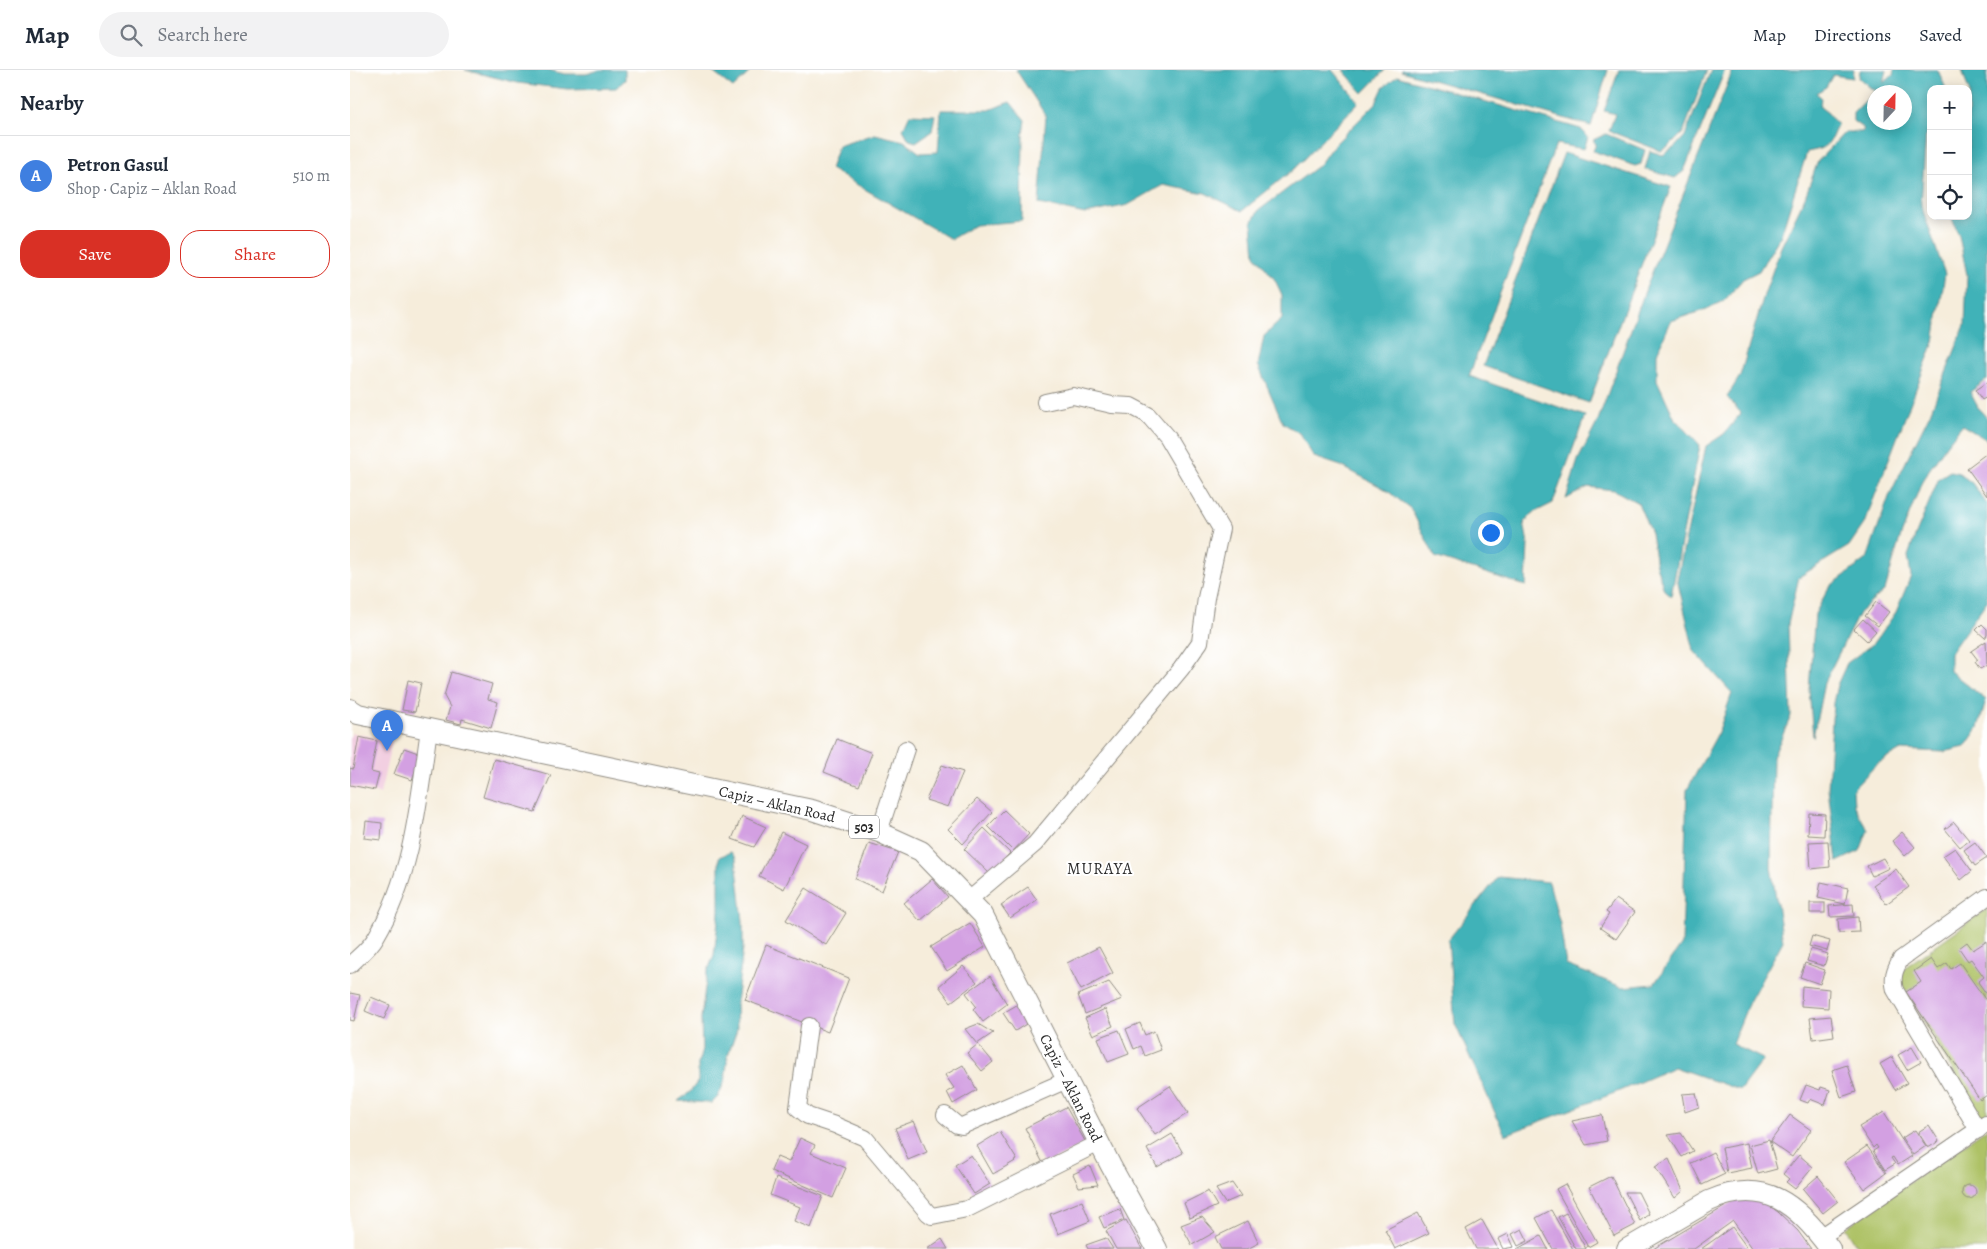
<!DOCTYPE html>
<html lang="en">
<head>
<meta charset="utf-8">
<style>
  :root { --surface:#fff; --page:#f2f2f3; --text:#1f2937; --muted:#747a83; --line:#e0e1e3; --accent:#d93025 }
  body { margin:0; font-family:Alegreya,serif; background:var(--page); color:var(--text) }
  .controls { position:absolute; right:15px; top:15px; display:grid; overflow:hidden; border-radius:10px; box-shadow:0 2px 12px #0003 }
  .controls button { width:45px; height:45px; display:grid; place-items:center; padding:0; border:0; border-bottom:1px solid var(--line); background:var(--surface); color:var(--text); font:25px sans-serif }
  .compass { position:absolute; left:1517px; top:15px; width:45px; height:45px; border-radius:50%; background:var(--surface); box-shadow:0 2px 12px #0003; rotate:22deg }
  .you { position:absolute; left:1140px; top:462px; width:18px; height:18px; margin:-12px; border:4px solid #fff; border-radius:50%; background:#1a73e8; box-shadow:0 0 0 8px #1a73e833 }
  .badge { display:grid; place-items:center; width:32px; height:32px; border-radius:50%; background:var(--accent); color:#fff; font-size:16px; font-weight:700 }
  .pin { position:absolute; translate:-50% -41px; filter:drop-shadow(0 1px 2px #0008) }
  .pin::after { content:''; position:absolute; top:26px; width:18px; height:15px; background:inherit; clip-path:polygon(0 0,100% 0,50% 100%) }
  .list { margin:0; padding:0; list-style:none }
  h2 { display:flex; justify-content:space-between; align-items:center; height:65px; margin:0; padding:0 20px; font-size:21px }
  h2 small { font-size:16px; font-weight:400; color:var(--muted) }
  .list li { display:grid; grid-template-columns:32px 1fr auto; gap:15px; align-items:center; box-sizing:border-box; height:80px; padding:0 20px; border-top:1px solid var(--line) }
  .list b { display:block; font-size:19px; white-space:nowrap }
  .list p { margin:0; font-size:16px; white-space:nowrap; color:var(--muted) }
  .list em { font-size:16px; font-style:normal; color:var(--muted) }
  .actions { display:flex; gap:10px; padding:15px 20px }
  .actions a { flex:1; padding:11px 0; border:1px solid var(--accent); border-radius:20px; text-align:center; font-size:18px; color:var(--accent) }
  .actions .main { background:var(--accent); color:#fff }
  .icon { flex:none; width:28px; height:28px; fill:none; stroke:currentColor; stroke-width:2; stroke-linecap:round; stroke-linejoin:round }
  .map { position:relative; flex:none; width:1637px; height:1179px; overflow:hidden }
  header { display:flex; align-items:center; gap:30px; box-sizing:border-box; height:70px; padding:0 25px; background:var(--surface); border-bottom:1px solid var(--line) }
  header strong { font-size:24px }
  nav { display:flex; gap:28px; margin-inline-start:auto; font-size:18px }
  .search { width:350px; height:45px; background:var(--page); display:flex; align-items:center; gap:12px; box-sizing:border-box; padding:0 18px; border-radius:28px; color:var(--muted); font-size:19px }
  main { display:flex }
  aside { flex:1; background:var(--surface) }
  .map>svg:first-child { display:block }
  .built { fill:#f2cfe1 }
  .green { fill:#aec266; stroke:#6c7648 }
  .water { fill:#41b2b8; stroke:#366e72; fill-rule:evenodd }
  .building { fill:#d3a0e2 }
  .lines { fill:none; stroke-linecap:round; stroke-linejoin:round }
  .minor-casing { stroke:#908c83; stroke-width:18 }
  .major-casing { stroke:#908c83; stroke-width:22 }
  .minor { stroke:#fff; stroke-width:16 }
  .major { stroke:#fff; stroke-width:20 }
  .labels { text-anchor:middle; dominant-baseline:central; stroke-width:4; stroke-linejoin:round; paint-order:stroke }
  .shield { fill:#fff; stroke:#6b6b6b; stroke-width:1 }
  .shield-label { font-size:14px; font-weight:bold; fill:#2b2b2b }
  .street-label { font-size:15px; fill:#2b2b2b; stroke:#fff }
  .neighbourhood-label { font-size:16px; letter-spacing:1px; fill:#2b2b2b; stroke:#fff }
</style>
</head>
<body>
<header>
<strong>Map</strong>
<div class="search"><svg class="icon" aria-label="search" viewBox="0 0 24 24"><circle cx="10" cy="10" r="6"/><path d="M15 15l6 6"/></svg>Search here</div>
<nav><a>Map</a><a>Directions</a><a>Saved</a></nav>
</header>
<main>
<aside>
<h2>Nearby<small></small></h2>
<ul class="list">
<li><span class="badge" style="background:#3f7fe0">A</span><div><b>Petron Gasul</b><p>Shop · Capiz – Aklan Road</p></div><em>510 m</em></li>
</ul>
<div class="actions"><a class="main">Save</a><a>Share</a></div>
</aside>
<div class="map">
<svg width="1637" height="1179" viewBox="0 0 1637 1179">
  <rect width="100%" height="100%" fill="#fff"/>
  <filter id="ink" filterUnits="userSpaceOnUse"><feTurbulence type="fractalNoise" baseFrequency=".02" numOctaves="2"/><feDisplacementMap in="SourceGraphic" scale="10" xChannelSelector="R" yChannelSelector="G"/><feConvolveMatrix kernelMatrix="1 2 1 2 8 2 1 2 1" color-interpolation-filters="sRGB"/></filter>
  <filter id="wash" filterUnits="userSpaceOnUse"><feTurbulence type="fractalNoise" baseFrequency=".0096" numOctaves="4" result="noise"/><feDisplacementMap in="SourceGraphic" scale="20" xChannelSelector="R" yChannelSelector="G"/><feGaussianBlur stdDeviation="1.12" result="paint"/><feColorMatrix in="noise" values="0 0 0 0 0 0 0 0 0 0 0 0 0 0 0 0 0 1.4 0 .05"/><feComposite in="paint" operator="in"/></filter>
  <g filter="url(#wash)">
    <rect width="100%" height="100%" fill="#f6eddb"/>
    <polygon class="built" points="2,663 42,671 30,724 0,718 0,667"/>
    <g class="green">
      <polygon points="1637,839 1637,1058 1552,915 1550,908 1554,898"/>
      <polygon points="1637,1058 1637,1179 1510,1179 1495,1158"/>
    </g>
    <g class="water">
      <polygon points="115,0 198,0 215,4 236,4 250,0 275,0 275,10 266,18 217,19 168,13"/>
      <polygon points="360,0 402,0 383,18"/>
      <polygon points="666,0 982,0 1009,32 944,99 892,141 855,123 813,115 778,135 735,144 689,134 696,46"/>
      <polygon points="993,0 1035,0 1013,23"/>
      <polygon points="1052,0 1258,0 1241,56 1051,1"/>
      <polygon points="1269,0 1357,0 1333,63 1320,76 1311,81 1259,61 1265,44 1254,41"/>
      <polygon points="1361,0 1375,0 1334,101 1325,108 1295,99 1300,81 1313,85 1325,77 1335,66"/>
      <path d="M1383,0H1504L1503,8L1483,5L1476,17L1466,23L1471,27L1470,37L1478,43L1487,55C1479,75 1478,78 1457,82L1431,165L1409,201L1393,209L1374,231L1357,239L1321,251L1307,283V310L1324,347L1350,375L1321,526L1314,520L1306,495L1301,463L1288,433L1264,420L1238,417L1216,429L1228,390L1247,353L1299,210Z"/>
      <path d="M1510,0H1537L1534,13L1543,5L1544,0H1588L1596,19H1581V57L1576,62L1571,135L1595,204L1584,272L1514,454L1499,476L1449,507L1438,554L1441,646L1423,687L1421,797L1433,871L1399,932L1382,974L1413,989L1390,1020L1324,997L1267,1022L1155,1065L1105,954L1098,870L1148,807L1199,812L1210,854L1216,895L1272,917L1304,914L1332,874L1337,720L1368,663L1382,623L1344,581L1327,509L1356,376L1374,364L1391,343L1377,327L1390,306L1414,225L1431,177L1455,127L1468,91L1495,62H1512L1514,59L1503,51V43L1526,20L1522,19L1509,8ZM1524,22H1554V52H1524Z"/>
      <polygon points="1612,0 1637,0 1637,310 1620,322 1629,339 1637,348 1637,370 1612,355 1596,375 1573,409 1550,468 1535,520 1509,543 1474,613 1463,667 1459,619 1465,544 1479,517 1517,489 1540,424 1580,343 1615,255 1617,205 1609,166 1601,146 1618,146 1618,37 1620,24"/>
      <polygon points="1047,6 1231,59 1238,67 1234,79 1206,74 1119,306 1235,346 1203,433 1187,441 1174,452 1178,474 1176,516 1085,487 1061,439 1035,419 991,396 964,387 949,363 933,353 908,295 914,266 932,249 932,225 925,210 905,185 902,153 908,141 969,95 981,78 1026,33 1033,18"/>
      <polygon points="660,32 675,50 673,63 672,151 625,155 601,169 480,99 488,76 525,64 554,71 570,83 588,82 591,40 639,40"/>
      <polygon points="560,44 585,45 582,61 566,72 559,70 553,59"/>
      <polygon points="1256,64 1295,80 1291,94 1285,96 1243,81 1246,74 1243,70"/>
      <polygon points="1214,83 1321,117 1239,333 1133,296"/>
      <polygon points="1600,401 1609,403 1622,413 1637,434 1637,531 1600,583 1600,601 1636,630 1628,658 1615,677 1594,682 1551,680 1527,694 1503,719 1504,736 1518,760 1510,781 1487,792 1478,719 1483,633 1487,615 1497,593 1525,572 1546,542 1561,506 1558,486 1566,464 1589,408"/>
      <polygon points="381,782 386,789 393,851 393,878 386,934 387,959 378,985 375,1010 368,1027 362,1033 328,1031 340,1022 348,1011 348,994 352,980 351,948 357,903 364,885 369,843 369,787"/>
    </g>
    <g id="blocks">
      <g class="building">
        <polygon points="1637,312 1637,327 1632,330 1625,320"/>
        <polygon points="1637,383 1637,426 1617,398"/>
        <polygon points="1526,532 1539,542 1528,556 1515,546"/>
        <polygon points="1513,549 1526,561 1517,571 1504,559"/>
        <polygon points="1632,554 1637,559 1637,565 1635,568 1626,560"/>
        <polygon points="1636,571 1637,595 1630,599 1625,592 1628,590 1621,581"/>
        <polygon points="101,602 142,614 138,629 148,632 141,658 112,649 111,654 96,650 100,637 94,626"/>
        <polygon points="58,610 71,613 65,642 52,640"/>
        <polygon points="9,667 27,671 21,702 29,704 25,720 0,715 0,698 3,699"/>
        <polygon points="487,669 522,683 509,716 474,702"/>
        <polygon points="54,678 71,684 62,710 44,704"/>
        <polygon points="144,689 201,705 185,742 133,727"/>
        <polygon points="592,695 613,702 598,737 576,730"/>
        <polygon points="627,729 642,742 613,774 598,759"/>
        <polygon points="654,740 679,764 663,781 638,756"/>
        <polygon points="1459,743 1475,744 1474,766 1458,765"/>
        <polygon points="392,746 416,757 404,777 382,769"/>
        <polygon points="16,751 32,753 31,770 14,768"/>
        <polygon points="1604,752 1619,770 1610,777 1595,759"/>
        <polygon points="634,758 660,783 640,804 614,779"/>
        <polygon points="431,762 456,774 434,819 409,806"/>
        <polygon points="1552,762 1565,777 1555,786 1542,771"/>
        <polygon points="1478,771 1480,797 1461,799 1459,772"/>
        <polygon points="1625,772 1637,788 1625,796 1614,780"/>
        <polygon points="519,773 548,782 532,821 505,809"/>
        <polygon points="1605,778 1622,801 1611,810 1593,786"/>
        <polygon points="1533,788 1539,798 1522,806 1517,796"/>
        <polygon points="1546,799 1559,817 1536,834 1523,815"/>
        <polygon points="582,809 598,827 570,851 554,833"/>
        <polygon points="1471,812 1498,818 1495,834 1468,828"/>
        <polygon points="678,817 687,830 660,848 651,835"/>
        <polygon points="456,818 496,843 476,875 436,850"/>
        <polygon points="1266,829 1285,842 1266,869 1250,858 1259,844 1256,842"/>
        <rect x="1460" y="833" width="15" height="10"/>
        <polygon points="1503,834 1504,846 1480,847 1479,836"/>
        <polygon points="1508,847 1509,862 1489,863 1488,849"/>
        <polygon points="620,853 635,877 597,901 581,877"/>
        <polygon points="1462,866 1480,871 1477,881 1459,876"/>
        <polygon points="1637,871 1637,925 1628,912 1634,907 1621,889 1618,891 1609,878 1617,872 1623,880"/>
        <polygon points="416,875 499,908 478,962 395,930"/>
        <polygon points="749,877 763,903 731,920 717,893"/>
        <polygon points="1461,879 1478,884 1474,896 1457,891"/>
        <polygon points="1581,889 1588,899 1597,893 1601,899 1610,893 1637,932 1637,1025 1630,1030 1556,922 1571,912 1564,901"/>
        <polygon points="1455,893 1475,900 1470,914 1450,907"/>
        <polygon points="613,896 627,912 601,932 589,916"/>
        <polygon points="640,906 657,934 633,952 623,939 626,936 616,923"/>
        <polygon points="759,912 772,929 735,944 728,925"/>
        <polygon points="1452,916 1479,919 1478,938 1451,936"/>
        <polygon points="0,923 10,925 4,951 0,950"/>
        <polygon points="21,927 40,935 34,949 15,941"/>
        <polygon points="670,933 681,951 665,961 653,943"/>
        <polygon points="755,939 763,956 743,965 735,948"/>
        <polygon points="1481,946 1484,966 1463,969 1460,948"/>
        <polygon points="790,953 795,965 804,961 811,980 795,986 791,976 784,979 776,959"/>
        <polygon points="628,954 643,963 627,974 615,959"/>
        <polygon points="769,960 779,984 758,992 748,968"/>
        <polygon points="628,974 643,992 632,1001 617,983"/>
        <polygon points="1562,977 1571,992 1557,1000 1548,985"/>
        <polygon points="1542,987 1557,1013 1545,1020 1530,994"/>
        <polygon points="613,995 627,1020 603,1034 597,1022 604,1018 595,1005"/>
        <polygon points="1497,995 1506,1022 1491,1027 1482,1000"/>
        <polygon points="1456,1015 1470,1020 1471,1017 1480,1020 1475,1035 1460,1029 1458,1033 1450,1030"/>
        <polygon points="820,1016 838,1043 805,1065 787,1038"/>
        <polygon points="1346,1023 1349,1037 1335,1042 1332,1024"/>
        <polygon points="716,1037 736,1073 694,1095 675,1058"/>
        <polygon points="1534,1042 1562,1086 1548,1095 1543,1087 1541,1088 1545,1094 1535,1100 1523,1081 1528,1078 1526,1075 1523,1078 1509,1057"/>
        <polygon points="1252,1045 1257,1071 1236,1075 1222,1051"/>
        <polygon points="1440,1045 1461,1060 1442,1087 1420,1072"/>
        <polygon points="564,1051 577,1082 558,1090 545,1058"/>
        <polygon points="1579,1055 1589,1071 1578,1078 1568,1062"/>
        <polygon points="1565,1060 1576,1076 1563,1085 1552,1068"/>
        <polygon points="650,1062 667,1090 643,1104 627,1076"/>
        <polygon points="1331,1063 1343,1081 1332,1087 1318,1065"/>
        <polygon points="822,1064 833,1083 807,1097 797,1079"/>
        <polygon points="450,1068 465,1075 461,1083 496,1098 483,1128 421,1101 427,1087 439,1092"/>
        <polygon points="1419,1070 1427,1099 1408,1104 1400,1075"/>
        <polygon points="1397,1073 1402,1098 1377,1103 1372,1078"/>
        <polygon points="1517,1076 1536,1103 1514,1119 1494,1092"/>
        <polygon points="1363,1082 1375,1104 1352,1115 1341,1093"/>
        <polygon points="621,1085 640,1114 624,1124 605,1095"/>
        <polygon points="1449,1085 1463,1097 1445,1119 1436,1112 1439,1109 1433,1104"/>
        <polygon points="1319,1089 1333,1121 1325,1128 1305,1097"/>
        <polygon points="740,1096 748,1115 729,1117 723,1104"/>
        <polygon points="1261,1106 1285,1155 1264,1166 1239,1117"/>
        <polygon points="1468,1106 1488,1131 1473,1143 1453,1119"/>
        <polygon points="426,1108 473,1126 461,1158 444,1151 450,1137 420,1125"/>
        <polygon points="882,1113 891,1126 875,1133 866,1119"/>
        <polygon points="1215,1114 1247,1172 1238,1177 1206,1119"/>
        <circle cx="1619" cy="1122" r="7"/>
        <polygon points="858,1121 867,1136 840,1148 834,1133"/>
        <polygon points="1275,1122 1288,1122 1299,1144 1290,1151"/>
        <polygon points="1392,1129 1416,1133 1428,1142 1448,1161 1461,1179 1403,1179 1383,1151 1344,1179 1303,1179 1381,1133"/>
        <polygon points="732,1131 740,1151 708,1164 700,1144"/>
        <polygon points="770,1139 774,1150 754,1158 749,1147"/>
        <polygon points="1201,1140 1223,1179 1203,1179 1186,1148"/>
        <polygon points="1068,1143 1079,1163 1045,1179 1035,1160"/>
        <polygon points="1216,1143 1236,1179 1226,1179 1208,1147"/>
        <polygon points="852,1147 865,1162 842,1175 831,1155"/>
        <polygon points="776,1150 792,1179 766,1179 756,1161"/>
        <polygon points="1132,1150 1148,1179 1126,1179 1116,1159"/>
        <polygon points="898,1151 909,1173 897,1179 871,1179 865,1167"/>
        <polygon points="1382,1157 1398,1179 1351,1179"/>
        <polygon points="1172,1159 1178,1171 1168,1176 1162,1164"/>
        <polygon points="1158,1164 1164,1177 1153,1179 1148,1169"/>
        <polygon points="1191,1166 1198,1179 1167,1179"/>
        <polygon points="756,1168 763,1179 738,1179 736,1175"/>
        <polygon points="592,1169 598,1179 577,1179"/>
      </g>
    </g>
  </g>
  <g filter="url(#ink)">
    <use href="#blocks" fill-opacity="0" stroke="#908c83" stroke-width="1"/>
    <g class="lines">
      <g class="minor-casing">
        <g id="minor">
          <polyline points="529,762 556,679"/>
          <polyline points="620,829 685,774 831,599 850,572 856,528 871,459 816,366 798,345 781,336 762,335 723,326 695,332"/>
          <path d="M0,895C8,887 20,878 26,867C63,805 69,729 79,659"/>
          <polyline points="459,956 448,1038 458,1046 485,1055 515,1068 578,1143 582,1146 617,1139 749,1073"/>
          <polyline points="595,1045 607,1055 612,1056 717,1010"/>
          <path d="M1628,1060L1545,920C1542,908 1544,900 1551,889L1637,827"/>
          <polyline points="1471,1167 1636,1054"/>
        </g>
      </g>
      <g class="major-casing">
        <g id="major">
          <polyline points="0,639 8,644 462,740 529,762 571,781 633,845 761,1096 807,1179"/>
          <path d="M1277,1179L1359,1131C1415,1106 1448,1135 1480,1179"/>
        </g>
      </g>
      <use href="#minor" class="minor"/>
      <use href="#major" class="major"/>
    </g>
  </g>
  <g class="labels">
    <rect class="shield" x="499" y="745.5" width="30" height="23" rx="4"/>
    <g class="shield-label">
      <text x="514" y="757">503</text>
    </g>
    <g class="street-label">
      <text transform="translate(427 734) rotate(13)">Capiz – Aklan Road</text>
      <text transform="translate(721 1018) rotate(63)">Capiz – Aklan Road</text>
    </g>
    <g class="neighbourhood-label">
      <text x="750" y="799">MURAYA</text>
    </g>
  </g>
</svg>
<div class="controls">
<button>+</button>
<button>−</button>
<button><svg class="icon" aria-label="locate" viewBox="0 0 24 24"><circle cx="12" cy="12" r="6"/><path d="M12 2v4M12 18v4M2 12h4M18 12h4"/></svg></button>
</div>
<svg class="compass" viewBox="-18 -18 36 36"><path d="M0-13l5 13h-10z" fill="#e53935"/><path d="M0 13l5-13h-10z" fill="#747a83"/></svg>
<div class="you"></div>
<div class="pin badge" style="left:37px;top:681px;background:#3f7fe0">A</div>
</div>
</main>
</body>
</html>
